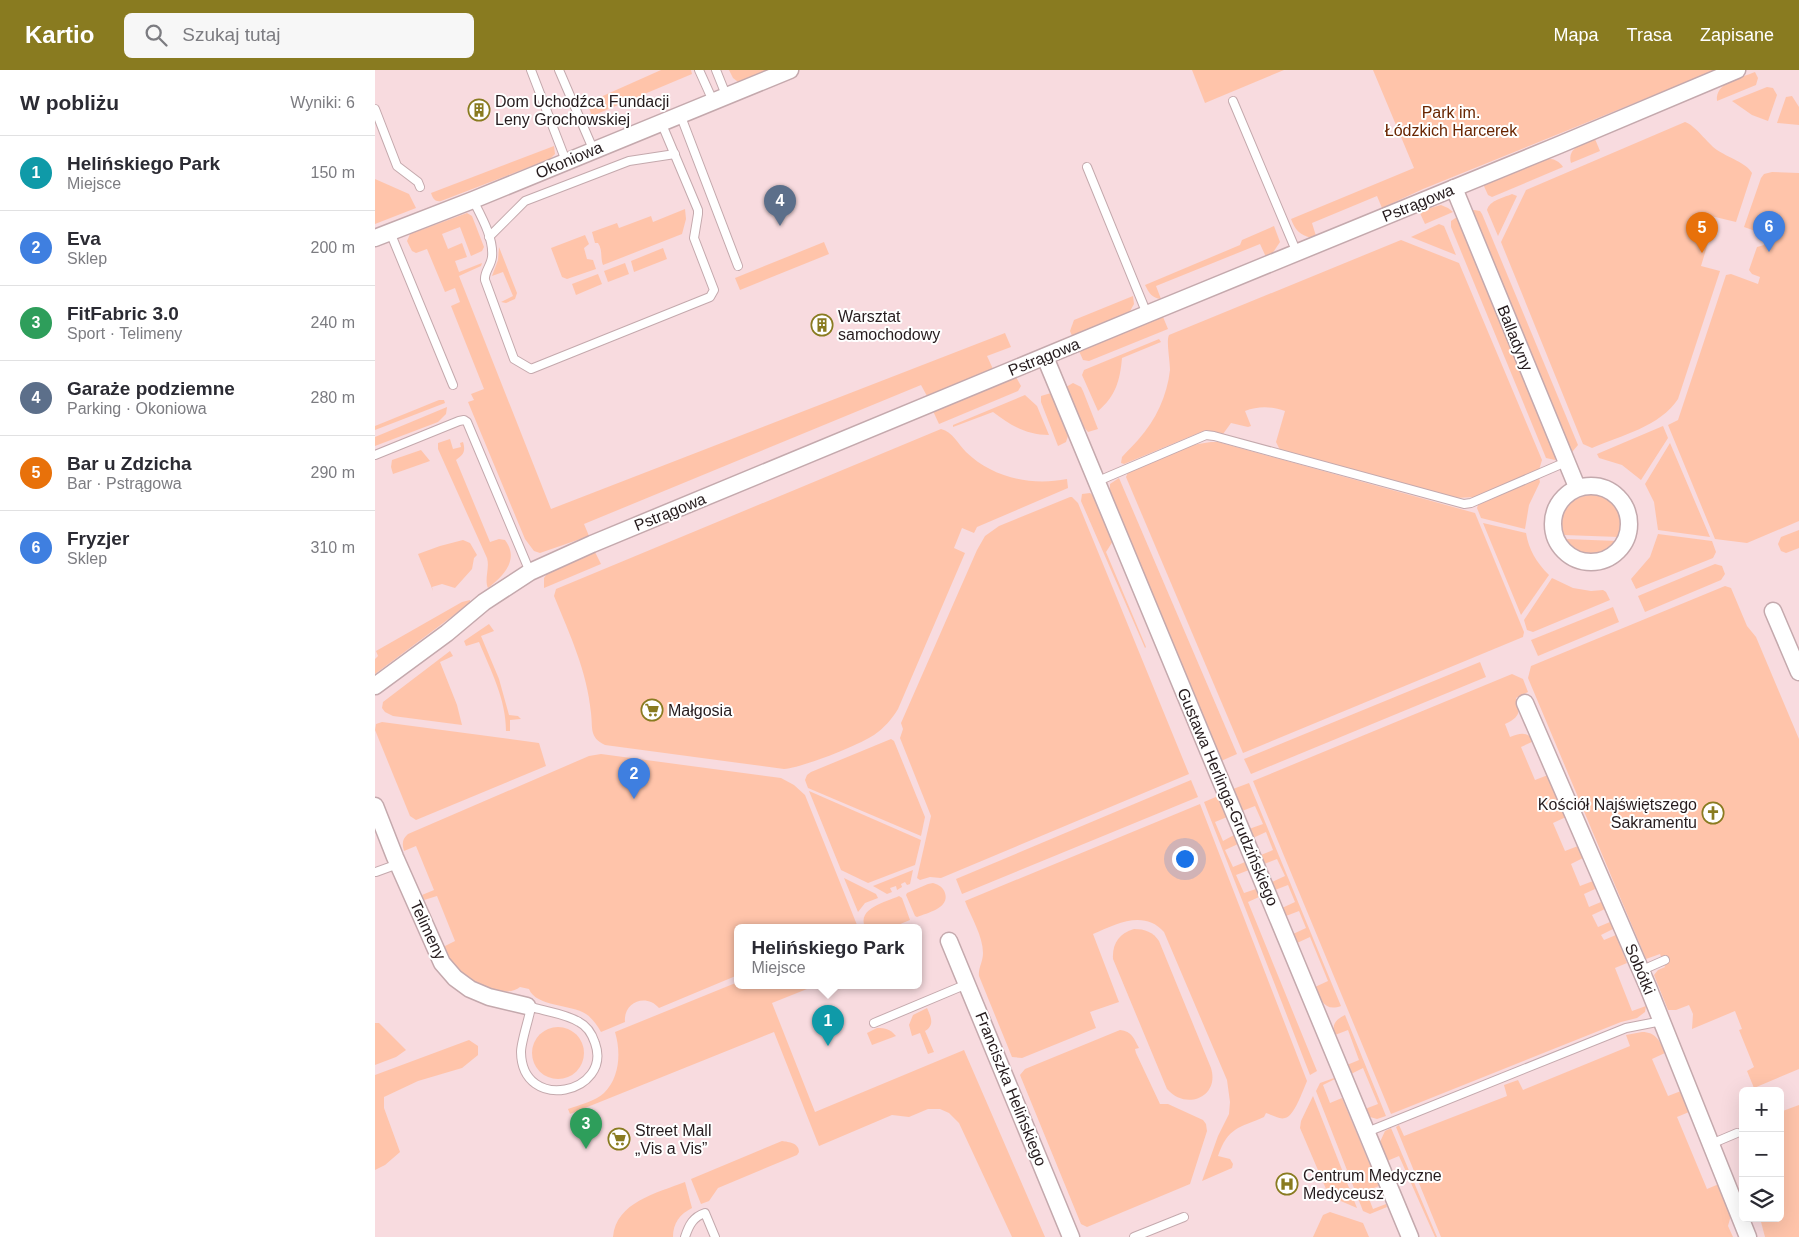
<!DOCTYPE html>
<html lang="pl">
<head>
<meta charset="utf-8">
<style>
  :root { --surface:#fff; --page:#f7f7f7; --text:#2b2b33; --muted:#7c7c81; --line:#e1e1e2; --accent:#897b20 }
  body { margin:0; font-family:Helvetica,sans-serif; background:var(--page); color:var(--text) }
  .controls { position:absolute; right:15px; bottom:15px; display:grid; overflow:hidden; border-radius:8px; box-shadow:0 5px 20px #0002 }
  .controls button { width:45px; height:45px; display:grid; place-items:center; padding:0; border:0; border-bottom:1px solid var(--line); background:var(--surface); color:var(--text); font:25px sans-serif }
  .you { position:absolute; left:809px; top:788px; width:18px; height:18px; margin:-12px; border:4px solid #fff; border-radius:50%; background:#1a73e8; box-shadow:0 0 0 8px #1a73e833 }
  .badge { display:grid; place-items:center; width:32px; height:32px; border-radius:50%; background:var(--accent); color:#fff; font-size:16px; font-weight:700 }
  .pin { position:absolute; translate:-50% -41px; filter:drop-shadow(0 1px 2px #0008) }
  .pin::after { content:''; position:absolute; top:26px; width:18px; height:15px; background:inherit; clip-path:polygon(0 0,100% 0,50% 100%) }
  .popup { position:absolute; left:359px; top:854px; width:188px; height:65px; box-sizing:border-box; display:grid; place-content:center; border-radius:8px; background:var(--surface); filter:drop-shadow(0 1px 4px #0005); font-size:16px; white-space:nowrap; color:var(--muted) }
  .popup b { font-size:19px; color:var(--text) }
  .popup::after { content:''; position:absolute; left:50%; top:100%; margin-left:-10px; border:10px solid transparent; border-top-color:var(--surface) }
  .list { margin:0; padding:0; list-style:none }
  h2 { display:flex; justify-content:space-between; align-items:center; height:65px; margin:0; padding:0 20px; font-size:21px }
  h2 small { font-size:16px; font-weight:400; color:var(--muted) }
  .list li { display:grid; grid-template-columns:32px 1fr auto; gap:15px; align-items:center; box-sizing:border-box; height:75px; padding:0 20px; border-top:1px solid var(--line) }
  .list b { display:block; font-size:19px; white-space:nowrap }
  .list p { margin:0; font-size:16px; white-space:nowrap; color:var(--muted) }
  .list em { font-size:16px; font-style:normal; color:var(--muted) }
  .icon { flex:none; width:28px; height:28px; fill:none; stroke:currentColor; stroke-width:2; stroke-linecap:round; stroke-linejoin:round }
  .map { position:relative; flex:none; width:1424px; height:1167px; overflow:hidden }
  header { display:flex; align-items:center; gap:30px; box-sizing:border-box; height:70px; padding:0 25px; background:var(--accent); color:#fff }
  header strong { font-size:24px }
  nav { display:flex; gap:28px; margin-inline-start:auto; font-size:18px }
  .search { width:350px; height:45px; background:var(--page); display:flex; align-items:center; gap:12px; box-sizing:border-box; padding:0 18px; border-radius:8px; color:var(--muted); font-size:19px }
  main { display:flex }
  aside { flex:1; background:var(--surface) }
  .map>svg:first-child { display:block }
  .green { fill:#ffc4aa }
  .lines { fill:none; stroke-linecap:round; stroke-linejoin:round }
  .service-casing { stroke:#c4a9ad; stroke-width:10 }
  .minor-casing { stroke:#c4a9ad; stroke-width:19 }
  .service { stroke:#fff; stroke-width:8 }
  .minor { stroke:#fff; stroke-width:16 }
  .labels { text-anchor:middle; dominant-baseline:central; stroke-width:4; stroke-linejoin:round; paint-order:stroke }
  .poi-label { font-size:16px; fill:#261c1e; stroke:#fff; text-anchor:start }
  .park-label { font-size:16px; fill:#692500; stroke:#fff }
  .street-label { font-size:16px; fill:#261c1e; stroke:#fff }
</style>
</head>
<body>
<header>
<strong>Kartio</strong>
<div class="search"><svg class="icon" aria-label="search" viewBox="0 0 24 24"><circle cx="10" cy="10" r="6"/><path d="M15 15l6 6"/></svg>Szukaj tutaj</div>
<nav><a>Mapa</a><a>Trasa</a><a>Zapisane</a></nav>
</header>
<main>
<aside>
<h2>W pobliżu<small>Wyniki: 6</small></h2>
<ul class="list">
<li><span class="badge" style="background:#0f9aa8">1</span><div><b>Helińskiego Park</b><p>Miejsce</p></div><em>150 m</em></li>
<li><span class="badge" style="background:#3f7fe0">2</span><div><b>Eva</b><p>Sklep</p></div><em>200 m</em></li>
<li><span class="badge" style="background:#2e9e5b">3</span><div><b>FitFabric 3.0</b><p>Sport · Telimeny</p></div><em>240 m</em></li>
<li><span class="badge" style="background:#5c6f8a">4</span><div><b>Garaże podziemne</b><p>Parking · Okoniowa</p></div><em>280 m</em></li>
<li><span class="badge" style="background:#e8710a">5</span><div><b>Bar u Zdzicha</b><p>Bar · Pstrągowa</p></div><em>290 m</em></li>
<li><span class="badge" style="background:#3f7fe0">6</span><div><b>Fryzjer</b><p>Sklep</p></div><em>310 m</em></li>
</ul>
</aside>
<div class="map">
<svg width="1424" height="1167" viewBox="0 0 1424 1167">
  <rect width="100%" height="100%" fill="#f8dbdf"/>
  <g class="green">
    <polygon points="286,0 316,0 317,4 217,46 212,33"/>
    <polygon points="354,0 403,0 367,15 358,8"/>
    <polygon points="817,0 909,0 830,33"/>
    <path d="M998,0H1341L1048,119L1007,138L1002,126L937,153L941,166L936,168C924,164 920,160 916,149L1039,98Z"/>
    <path d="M1380,2L1383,8L1381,15L1342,31C1340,12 1366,8 1380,2Z"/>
    <polygon points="1392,17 1398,18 1402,25 1393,51 1377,45 1357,31"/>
    <polygon points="1417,26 1424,37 1424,55 1402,53 1411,27"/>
    <path d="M1310,52C1320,55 1332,73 1342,80C1352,87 1372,93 1377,103L1361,152L1336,146L1332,156L1336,163L1326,196L1345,201L1303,329C1286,356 1245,366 1217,378L1208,374L1126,172L1151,120Z"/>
    <path d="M1220,69L1225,81L1196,93C1192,77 1208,74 1220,69Z"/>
    <path d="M179,76L180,84L175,89L66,131C60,132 58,129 56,123Z"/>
    <path d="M1171,89C1178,88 1184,91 1188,97L1117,127L1113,125L1108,114Z"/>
    <polygon points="1397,102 1424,103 1424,451 1372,473 1340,469 1293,355 1303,350 1351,205 1356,204 1383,214 1385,207 1377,204 1374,200 1382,177 1389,175 1392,165 1369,157 1386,108 1389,104"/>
    <polygon points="0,109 34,124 41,138 0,154"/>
    <path d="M1137,124L1142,126L1123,166L1112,140C1115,130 1128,128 1137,124Z"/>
    <polygon points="1066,135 1073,138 1078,142 1050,154 1044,141"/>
    <path d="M310,139L311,149L307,164L228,195C225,187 228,180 223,173H220L217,162L242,153L244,158L276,146L278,152Z"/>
    <polygon points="1099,140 1105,141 1107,144 1203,375 1197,382 1096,141"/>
    <polygon points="92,143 97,146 109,177 107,181 96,186 85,157 67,164 73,179 87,173 92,187 80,191 84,202 107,193 106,196 84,206 176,439 630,263 636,277 612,286 618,299 552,326 546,315 209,454 214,466 165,483 159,481 150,469 93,332 99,330 96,324 109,319 76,236 85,232 80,218 70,222 52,179 41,183 37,181 32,171 35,164"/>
    <polygon points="1082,147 1181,387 1180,390 1171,388 1076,157 1076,151"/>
    <polygon points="1064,154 1069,156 1081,185 1036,167"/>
    <path d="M899,156L905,172L897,184L891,187L885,174L781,216L786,229C777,228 774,223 770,215L865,175L867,170Z"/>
    <polygon points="210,165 214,174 209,178 212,189 218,190 221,199 192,209 187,207 176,178"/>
    <path d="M1026,170L1084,193L1167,390L1164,400L1100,427L1081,428L905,380L901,372L910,341C896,336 883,336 870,341L876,356L873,357L856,353L848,364L831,360L749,394L746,393L747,387C752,381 758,376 763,370C781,350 792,326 795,300C795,290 791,271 794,265Z"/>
    <polygon points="449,172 454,184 365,220 360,208"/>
    <polygon points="124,177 142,223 140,229 131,233 126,232 138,226 128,202 117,206 123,190"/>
    <polygon points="288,178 292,189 259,202 256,191"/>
    <polygon points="250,193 254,204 233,212 229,201"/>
    <polygon points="223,204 227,214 201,225 197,214"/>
    <polygon points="758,226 759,234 754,243 697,266 695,261 699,250"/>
    <polygon points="788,247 793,259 714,291 708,290 704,281"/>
    <path d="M784,269L786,272L747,288C745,310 741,326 723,341L707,305L709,300Z"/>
    <polygon points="641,307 646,316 643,321 564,354 558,341"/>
    <polygon points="698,313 706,317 708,321 723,359 713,362 708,356 691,317"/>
    <polygon points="676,323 693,366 691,372 683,376 666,332 666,326"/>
    <path d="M650,325L662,336L674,365C651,365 635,355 618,342L578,357V355Z"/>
    <polygon points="64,330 69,330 70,333 0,360 0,356"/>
    <polygon points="72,337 71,344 63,352 0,376 0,367"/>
    <polygon points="1288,356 1293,368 1266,410 1247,395 1224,388 1222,384"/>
    <path d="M566,359C578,362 583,374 591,382C618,408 656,416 692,409L693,418L602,457L599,463L587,458L579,478L590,483L523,639C517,649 509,658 499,665C482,676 429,697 409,699L230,675C214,667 218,659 216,643C212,601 195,565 179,526L181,519Z"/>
    <path d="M75,369L78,379L86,377L85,373L88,372C91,382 88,385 81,390L115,472L124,469L130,470C145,490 128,506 113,518C109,509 115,498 112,488L63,379V373Z"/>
    <polygon points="836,372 843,372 1100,443 1149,562 1148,567 868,683 751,407 753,402 817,375"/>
    <polygon points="1295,373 1335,467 1283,460 1279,432 1270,414"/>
    <polygon points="46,380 55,391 18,404 16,397 17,390"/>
    <polygon points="744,408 862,684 846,691 735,422 735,414"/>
    <polygon points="1164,408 1165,412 1154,435 1150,459 1106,448 1102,438 1103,435"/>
    <polygon points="715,423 720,427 738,471 731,482 771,577 770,578 706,431 707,424"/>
    <path d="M1220,424C1243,431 1251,444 1244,467L1189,465C1181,440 1197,426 1220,424Z"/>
    <polygon points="695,427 697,427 703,433 814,704 566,808 555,807 545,810 542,808 556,746 525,668 528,659 526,653 602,480 610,466 624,456"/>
    <path d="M1108,453L1151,463C1154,480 1161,492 1174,505L1146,545Z"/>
    <polygon points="1424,460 1424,478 1411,483 1406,481 1403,474 1406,467"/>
    <polygon points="1283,464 1337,471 1341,482 1338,488 1261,519 1256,509 1275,487"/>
    <path d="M1191,469L1242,471C1229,489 1202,488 1191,469Z"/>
    <polygon points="88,470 95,473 102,485 99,488 97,499 80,518 67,514 57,517 58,521 43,484 65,476"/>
    <polygon points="220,482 226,494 169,518 169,508 174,501"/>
    <polygon points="1340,494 1347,496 1350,504 1346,510 1270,542 1263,526"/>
    <polygon points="1177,508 1198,518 1216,521 1228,520 1231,522 1235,530 1158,562 1152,560 1149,550"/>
    <polygon points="1350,516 1356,518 1372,556 1381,567 1424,669 1424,999 1379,1018 1372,1001 1379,997 1364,960 1367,959 1360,941 1317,959 1318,944 1314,935 1301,940 1293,940 1279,905 1283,900 1290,897 1285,884 1271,889 1153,608 1156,596"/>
    <polygon points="95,530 95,533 0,604 0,589 3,586 1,581 87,532"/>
    <polygon points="1238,537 1244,552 1163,586 1156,570"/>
    <path d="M114,554L119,561L106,566L124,609L134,645L143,646L146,649L135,650V661H131C131,629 116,601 104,572L91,576L89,571Z"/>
    <polygon points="75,581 78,586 65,592 82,635 87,655 18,646 10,642 7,638 8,632"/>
    <polygon points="1105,592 1111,607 876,704 869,689"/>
    <path d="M1137,604L1148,609L1153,622L1141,628C1147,643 1143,648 1130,654L1135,667C1145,663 1152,661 1159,671L1146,677L1160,710L1173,705L1191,747L1178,753L1190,781L1203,776L1208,788L1196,794L1205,816L1218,811L1220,819L1209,824L1214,837L1226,832L1230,839L1217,845L1223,857L1235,852L1238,859L1226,865L1229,870L1241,865L1252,893L1240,898L1257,941L1271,936L1270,942L1262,948L1246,952L1016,1044L878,711Z"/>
    <polygon points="7,652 164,673 171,696 41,750 35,746 0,660 1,654"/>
    <polygon points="516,669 519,671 550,747 546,766 433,718 430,710 432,705 436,702"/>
    <path d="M226,684L406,708L419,715L430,725L482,855L479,857H363V905L284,938C271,923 248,932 250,952L226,962C222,955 217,948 211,944C196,934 161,937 154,919L145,917C131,929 99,914 87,903C79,896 73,886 68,877L80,871L62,826L49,830L47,825L59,820L41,776L29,781C27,774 27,769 33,764L214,686Z"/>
    <polygon points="816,710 823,727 587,824 581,809"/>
    <path d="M874,713L966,936C950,942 945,930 940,917L953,911L935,867L922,873L918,864L931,858L924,841L911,846L907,838L920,832L913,815L900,820L897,812L910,806L902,789L889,794L886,785L898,780L891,762L878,768L874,759L888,754L880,736L867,741L858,719Z"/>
    <polygon points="434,721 546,770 540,795 493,813 466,800"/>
    <polygon points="843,726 852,747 840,752 848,771 859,765 863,774 850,780 858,797 870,792 874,800 861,805 869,823 881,819 884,827 873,832 942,1001 935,1005 829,732"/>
    <path d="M825,734L932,1011C928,1020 919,1047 910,1048C905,1050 897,1045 891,1043L889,1047C864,1058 853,1057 843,1086L855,1089L858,1094L857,1098L827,1111L843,1066L854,1044L855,1032L852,1010L789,862C769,839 741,854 718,864L744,932L715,942L721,958L647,988L637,987L604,906C603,898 608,892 608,883C608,866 596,847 590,831Z"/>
    <polygon points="538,800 535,814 532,815 530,812 526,814 527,817 522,820 521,816 515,818 517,822 512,824 498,816"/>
    <polygon points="469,808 501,824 503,828 490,833 483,842"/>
    <path d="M558,813C564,815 568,817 570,823C575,838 552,843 542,847L540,846L531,825L532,823L553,814Z"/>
    <path d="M524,826L527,828L535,850L518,857H490C482,838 511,832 524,826Z"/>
    <path d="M759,859C770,859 778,862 784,871L836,998C845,1027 811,1041 792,1019L738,889C737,874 744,863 759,859Z"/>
    <path d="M363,912V915H442L397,933L440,1042L589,980L670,1167H637L584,1053L574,1043L565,1039H553L534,1047L517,1045L444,1076L399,962L195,1044L193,1039C204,1035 221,1031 229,1023C245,1007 246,982 240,962Z"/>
    <path d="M552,938C556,947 560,955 550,961L559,982L553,984L545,963L537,966L534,955L538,945Z"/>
    <path d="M970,945L1011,1046L1002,1049L995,1047L990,1039L1003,1034L988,998L976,1004L972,995L984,990L973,960L960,965C956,955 961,949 970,945Z"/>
    <polygon points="0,953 4,953 31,980 21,987 0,995"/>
    <circle cx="183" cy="983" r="26"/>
    <path d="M502,958C511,958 515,959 521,966L497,975L492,963Z"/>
    <path d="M745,960C757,961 759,969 764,978L760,979L761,983L785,1034H793L828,1050L831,1054L832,1061L815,1114L712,1157L706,1154L645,1005L650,999Z"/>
    <path d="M1267,962C1281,962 1285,971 1290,983L1277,989L1293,1026L1306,1021L1314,1042L1302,1047L1332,1119L1344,1114L1356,1145L1353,1156L1358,1167H1066L1021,1057L1024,1055L1029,1066L1132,1026L1129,1015L1143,1010L1148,1020L1255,976L1251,965Z"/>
    <polygon points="94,970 103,976 103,985 87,998 43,1011 9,1027 9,1038 25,1082 10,1095 0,1100 0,1005"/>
    <polygon points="959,1008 960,1009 948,1015 955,1033 967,1028 1004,1116 991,1121 998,1139 1011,1134 1012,1137 995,1144 988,1141 941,1021 945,1013"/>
    <polygon points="938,1026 982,1138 954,1126 925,1058 926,1051"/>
    <polygon points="1424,1035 1424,1167 1390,1167 1385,1148 1405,1148 1405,1042"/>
    <polygon points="1016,1058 1062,1167 1060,1167 1024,1086 1012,1091 1005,1072 1010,1061"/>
    <path d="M407,1071C414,1072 424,1073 424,1082L422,1085L343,1118L334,1131L326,1134L316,1109Z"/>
    <path d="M310,1112L317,1138C305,1144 298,1153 298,1167H238C241,1132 282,1123 310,1112Z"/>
    <polygon points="955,1142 988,1153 994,1167 938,1167 948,1145"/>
  </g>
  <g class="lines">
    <g class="service-casing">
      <g id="service">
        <polyline points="156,0 191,91"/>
        <polyline points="184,0 218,79"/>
        <polyline points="324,0 338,31"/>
        <polyline points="341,0 351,25"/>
        <polyline points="858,31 922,183"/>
        <polyline points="0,39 22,96 43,112 45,117"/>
        <polyline points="305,44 363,196"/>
        <polyline points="712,97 772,244"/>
        <path d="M98,130C106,146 119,168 117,187C116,196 109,202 110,210L139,289L156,299L335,227L339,220L319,168L323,144V140L286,52"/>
        <polyline points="15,162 78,315"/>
        <polyline points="114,167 150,131 254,91 300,84"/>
        <polyline points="0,385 84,351 89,350 92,352 155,502"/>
        <polyline points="723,411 831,365 839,366 1089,434 1096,433 1191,392"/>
        <polyline points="1,802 23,794"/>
        <polyline points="1265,901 1290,890"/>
        <path d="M152,936L160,938C174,942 191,944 204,952C212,956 217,964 220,973C238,1023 147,1044 146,982C146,972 154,949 156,937"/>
        <polyline points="499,953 592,914"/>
        <polyline points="992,1062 1251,958 1287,951"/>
        <polyline points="1336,1074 1362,1063"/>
        <path d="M310,1167C314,1155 318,1147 330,1143L340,1167"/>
        <polyline points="759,1167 809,1147"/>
      </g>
    </g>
    <g class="minor-casing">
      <g id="minor">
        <polyline points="1079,118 1202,417"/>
        <polyline points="0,168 98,130 415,0"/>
        <polyline points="670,287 1035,1167"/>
        <circle cx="1216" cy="454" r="38"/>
        <polyline points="1398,541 1424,602"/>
        <polyline points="0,616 72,563 109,532 155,502 217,474 772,244 1184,75 1362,0"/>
        <polyline points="1150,633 1273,917 1373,1167"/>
        <polyline points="0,736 20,787 67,893 80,908 95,919 114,927 152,936"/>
        <polyline points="574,871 696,1167"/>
      </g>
    </g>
    <use href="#service" class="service"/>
    <use href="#minor" class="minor"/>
  </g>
  <defs>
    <g id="building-ring" transform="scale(1.125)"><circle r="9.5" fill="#fff" stroke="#897b20" stroke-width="1.5"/><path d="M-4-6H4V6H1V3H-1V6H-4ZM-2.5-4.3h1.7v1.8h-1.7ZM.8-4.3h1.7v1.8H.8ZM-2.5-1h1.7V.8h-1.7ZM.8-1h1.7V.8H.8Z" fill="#897b20"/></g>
    <g id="supermarket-ring" transform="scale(1.125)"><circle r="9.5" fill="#fff" stroke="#897b20" stroke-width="1.5"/><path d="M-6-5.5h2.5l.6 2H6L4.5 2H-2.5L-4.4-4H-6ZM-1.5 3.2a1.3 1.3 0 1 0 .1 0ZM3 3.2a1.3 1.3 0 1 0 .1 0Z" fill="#897b20"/></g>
    <g id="church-ring" transform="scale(1.125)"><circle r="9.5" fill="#fff" stroke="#897b20" stroke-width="1.5"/><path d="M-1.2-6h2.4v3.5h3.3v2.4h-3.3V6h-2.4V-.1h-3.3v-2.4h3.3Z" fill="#897b20"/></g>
    <g id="hospital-ring" transform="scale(1.125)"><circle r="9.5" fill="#fff" stroke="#897b20" stroke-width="1.5"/><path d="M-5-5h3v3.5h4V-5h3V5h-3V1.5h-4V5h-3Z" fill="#897b20"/></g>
  </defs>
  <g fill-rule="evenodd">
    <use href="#building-ring" x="104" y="40"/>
    <use href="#building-ring" x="447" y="255"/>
    <use href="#supermarket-ring" x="277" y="640"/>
    <use href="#church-ring" x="1338" y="743"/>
    <use href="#supermarket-ring" x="244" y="1069"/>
    <use href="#hospital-ring" x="912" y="1114"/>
  </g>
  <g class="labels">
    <g class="poi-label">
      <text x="120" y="31">Dom Uchodźca Fundacji<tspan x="120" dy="18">Leny Grochowskiej</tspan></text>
      <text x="463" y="246">Warsztat<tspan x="463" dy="18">samochodowy</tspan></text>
      <text x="293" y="640">Małgosia</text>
      <text x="1322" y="734" text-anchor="end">Kościół Najświętszego<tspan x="1322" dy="18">Sakramentu</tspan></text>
      <text x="260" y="1060">Street Mall<tspan x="260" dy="18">„Vis a Vis”</tspan></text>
      <text x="928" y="1105">Centrum Medyczne<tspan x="928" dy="18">Medyceusz</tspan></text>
    </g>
    <g class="park-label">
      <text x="1076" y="42">Park im.<tspan x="1076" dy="18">Łódzkich Harcerek</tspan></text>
    </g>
    <g class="street-label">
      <text transform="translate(194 90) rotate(-23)">Okoniowa</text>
      <text transform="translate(1043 133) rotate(-22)">Pstrągowa</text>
      <text transform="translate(1140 268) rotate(68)">Balladyny</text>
      <text transform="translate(669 287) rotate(-22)">Pstrągowa</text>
      <text transform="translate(295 442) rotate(-22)">Pstrągowa</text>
      <text transform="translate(853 727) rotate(67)">Gustawa Herlinga-Grudzińskiego</text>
      <text transform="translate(53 860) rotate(65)">Telimeny</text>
      <text transform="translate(1265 899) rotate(67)">Sobótki</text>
      <text transform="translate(636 1019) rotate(68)">Franciszka Helińskiego</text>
    </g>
  </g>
</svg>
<div class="controls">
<button>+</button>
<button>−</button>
<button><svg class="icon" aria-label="layers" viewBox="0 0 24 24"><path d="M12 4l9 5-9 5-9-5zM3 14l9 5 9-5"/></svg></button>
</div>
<div class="you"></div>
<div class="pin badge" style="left:453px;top:976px;background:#0f9aa8">1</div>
<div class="popup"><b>Helińskiego Park</b>Miejsce</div>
<div class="pin badge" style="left:259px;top:729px;background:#3f7fe0">2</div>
<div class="pin badge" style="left:211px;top:1079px;background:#2e9e5b">3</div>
<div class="pin badge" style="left:405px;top:156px;background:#5c6f8a">4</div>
<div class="pin badge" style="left:1327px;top:183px;background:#e8710a">5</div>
<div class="pin badge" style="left:1394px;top:182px;background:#3f7fe0">6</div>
</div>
</main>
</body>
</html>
